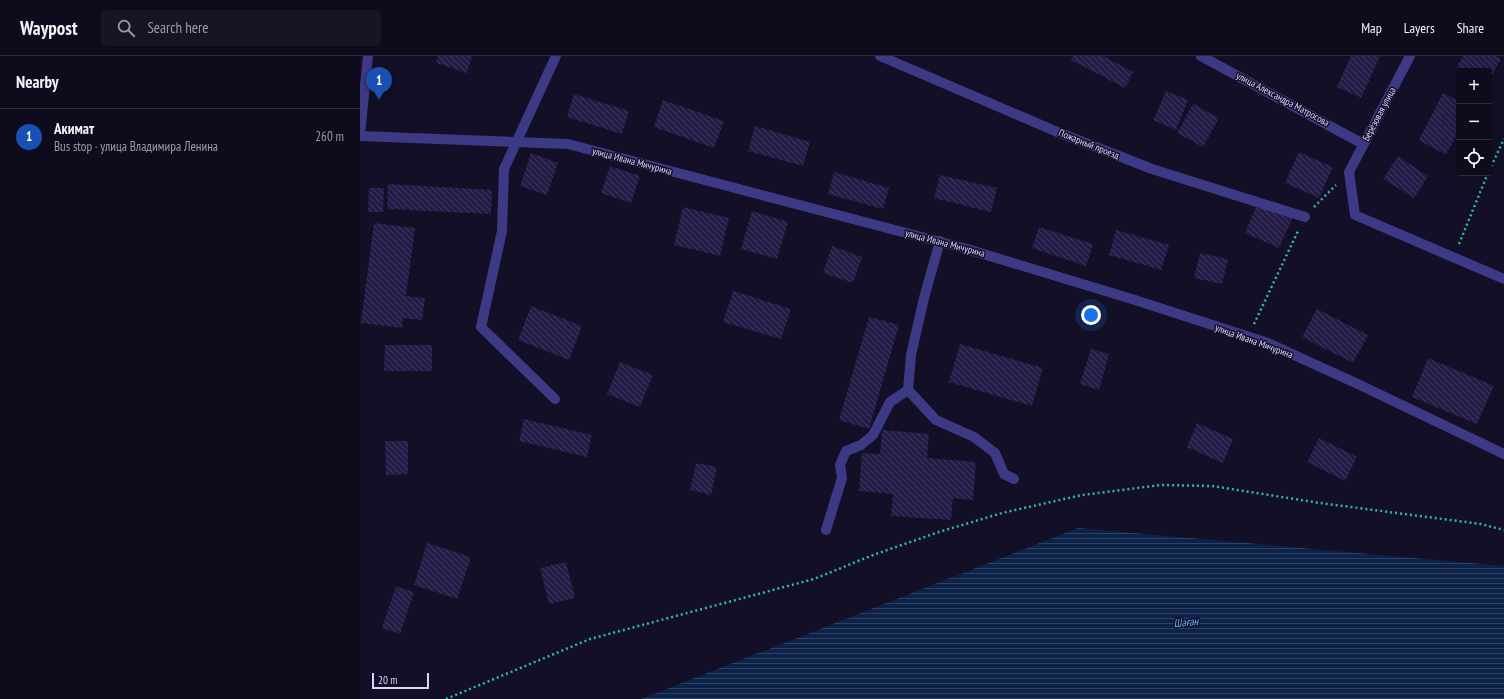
<!DOCTYPE html>
<html lang="en">
<head>
<meta charset="utf-8">
<style>
  :root { --surface:#0e0b1c; --page:#171425; --text:#f1f3f6; --muted:#9b9ba3; --line:#2e2b3b; --accent:#00e5ff }
  body { margin:0; font-family:"PT Sans Narrow",sans-serif; background:var(--page); color:var(--text) }
  .controls { position:absolute; right:12px; top:12px; display:grid; overflow:hidden; border-radius:4px; box-shadow:0 4px 16px #0002 }
  .controls button { width:36px; height:36px; display:grid; place-items:center; padding:0; border:0; border-bottom:1px solid var(--line); background:var(--surface); color:var(--text); font:20px sans-serif }
  .scale { position:absolute; left:12px; bottom:10px; width:57px; box-sizing:border-box; padding-left:4px; border:2px solid #d9d4ff; border-top:0; font-size:11px; line-height:14px; white-space:nowrap; color:#d9d4ff; -webkit-text-stroke:3px #130f26; paint-order:stroke }
  .you { position:absolute; left:731px; top:259px; width:14px; height:14px; margin:-10px; border:3px solid #fff; border-radius:50%; background:#1a73e8; box-shadow:0 0 0 6px #1a73e833 }
  .badge { display:grid; place-items:center; width:26px; height:26px; border-radius:50%; background:var(--accent); color:#fff; font-size:13px; font-weight:700 }
  .pin { position:absolute; translate:-50% -33px; filter:drop-shadow(0 1px 2px #0008) }
  .pin::after { content:''; position:absolute; top:21px; width:14px; height:12px; background:inherit; clip-path:polygon(0 0,100% 0,50% 100%) }
  .list { margin:0; padding:0; list-style:none }
  h2 { display:flex; justify-content:space-between; align-items:center; height:52px; margin:0; padding:0 16px; font-size:17px }
  h2 small { font-size:13px; font-weight:400; color:var(--muted) }
  .list li { display:grid; grid-template-columns:26px 1fr auto; gap:12px; align-items:center; box-sizing:border-box; height:56px; padding:0 16px; border-top:1px solid var(--line) }
  .list b { display:block; font-size:15px; white-space:nowrap }
  .list p { margin:0; font-size:13px; white-space:nowrap; color:var(--muted) }
  .list em { font-size:13px; font-style:normal; color:var(--muted) }
  .icon { flex:none; width:22px; height:22px; fill:none; stroke:currentColor; stroke-width:2; stroke-linecap:round; stroke-linejoin:round }
  .map { position:relative; flex:none; width:1144px; height:643px; overflow:hidden }
  header { display:flex; align-items:center; gap:24px; box-sizing:border-box; height:56px; padding:0 20px; background:var(--surface); border-bottom:1px solid var(--line) }
  header strong { font-size:19px }
  nav { display:flex; gap:22px; margin-inline-start:auto; font-size:14px }
  .search { width:280px; height:36px; background:var(--page); display:flex; align-items:center; gap:10px; box-sizing:border-box; padding:0 14px; border-radius:4px; color:var(--muted); font-size:15px }
  main { display:flex }
  aside { flex:1; background:var(--surface) }
  .map>svg:first-child { display:block }
  .water { fill:url(#water-rules) }
  .building { fill:url(#building-back-hatch) }
  .lines { fill:none; stroke-linecap:round; stroke-linejoin:round }
  .path { stroke:#2fb8b0; stroke-width:2.5; stroke-dasharray:2 3; stroke-linecap:butt }
  .minor { stroke:#3d3a85; stroke-width:10 }
  .labels { text-anchor:middle; dominant-baseline:central; stroke-width:3; stroke-linejoin:round; paint-order:stroke }
  .street-label { font-size:10px; fill:#d9d4ff; stroke:#130f26 }
  .water-label { font-size:11px; font-style:italic; fill:#62b6ff; stroke:#130f26 }
</style>
</head>
<body>
<header>
<strong>Waypost</strong>
<div class="search"><svg class="icon" aria-label="search" viewBox="0 0 24 24"><circle cx="10" cy="10" r="6"/><path d="M15 15l6 6"/></svg>Search here</div>
<nav><a>Map</a><a>Layers</a><a>Share</a></nav>
</header>
<main>
<aside>
<h2>Nearby<small></small></h2>
<ul class="list">
<li><span class="badge" style="background:#1a4fb4">1</span><div><b>Акимат</b><p>Bus stop · улица Владимира Ленина</p></div><em>260 m</em></li>
</ul>
</aside>
<div class="map">
<svg width="1144" height="643" viewBox="0 0 1144 643">
  <defs>
    <pattern id="water-rules" width="6" height="5" patternUnits="userSpaceOnUse"><rect width="6" height="5" fill="#0c2248"/><path d="M0 2.5h6" fill="none" stroke="#2f4163"/></pattern>
    <pattern id="building-back-hatch" width="6" height="6" patternUnits="userSpaceOnUse"><rect width="6" height="6" fill="#241b47"/><path d="M-1 5l2 2M0 0l6 6M5-1l2 2" fill="none" stroke="#433b63"/></pattern>
  </defs>
  <rect width="100%" height="100%" fill="#130f26"/>
  <polygon class="water" points="718,472 1144,510 1144,643 281,643"/>
  <g class="building">
    <polygon points="78,0 112,0 107,17 76,7"/>
    <polygon points="713,0 743,0 773,16 765,32 711,4"/>
    <polygon points="991,0 1020,0 1001,42 977,31"/>
    <polygon points="1103,0 1136,0 1141,3 1129,24 1129,15 1104,15 1097,11"/>
    <polygon points="806,35 828,44 816,74 793,64"/>
    <polygon points="1083,37 1099,45 1099,74 1086,99 1059,84"/>
    <polygon points="214,38 269,55 262,78 207,61"/>
    <polygon points="303,44 364,65 354,92 294,71"/>
    <polygon points="833,48 859,62 843,91 817,77"/>
    <polygon points="395,70 450,86 443,110 388,95"/>
    <polygon points="939,96 973,111 959,142 925,127"/>
    <polygon points="171,97 198,107 187,139 160,130"/>
    <polygon points="1038,100 1068,120 1054,142 1023,123"/>
    <polygon points="250,110 280,120 271,147 241,137"/>
    <polygon points="474,116 529,132 523,153 468,138"/>
    <polygon points="580,119 637,132 631,156 574,142"/>
    <polygon points="28,128 132,134 131,158 27,153"/>
    <polygon points="9,132 24,132 23,156 8,156"/>
    <polygon points="897,149 933,161 919,192 885,177"/>
    <polygon points="323,151 369,162 360,200 314,189"/>
    <polygon points="392,155 428,166 417,203 381,193"/>
    <polygon points="14,167 55,172 46,240 65,242 62,264 43,262 42,272 1,267"/>
    <polygon points="679,171 733,188 726,210 672,192"/>
    <polygon points="756,174 809,189 801,214 749,199"/>
    <polygon points="472,190 502,201 493,227 463,217"/>
    <polygon points="840,197 868,203 862,228 834,222"/>
    <polygon points="373,235 431,253 421,283 363,266"/>
    <polygon points="171,250 222,270 209,304 158,284"/>
    <polygon points="957,253 1008,279 993,307 942,281"/>
    <polygon points="509,261 539,269 509,373 479,364"/>
    <polygon points="600,288 683,312 672,350 589,326"/>
    <polygon points="25,289 72,289 72,315 24,315"/>
    <polygon points="731,293 749,298 739,334 720,328"/>
    <polygon points="1068,302 1134,330 1117,368 1052,341"/>
    <polygon points="260,306 293,319 280,351 247,338"/>
    <polygon points="164,363 232,379 227,401 159,385"/>
    <polygon points="837,367 873,383 863,407 827,391"/>
    <polygon points="522,374 569,378 567,402 616,406 613,444 593,442 591,464 531,460 533,438 499,435 502,397 520,398"/>
    <polygon points="959,382 997,401 985,425 947,406"/>
    <polygon points="25,385 48,385 48,418 26,419"/>
    <polygon points="336,407 357,411 351,439 330,434"/>
    <polygon points="67,487 111,501 97,543 54,529"/>
    <polygon points="206,506 215,542 189,548 180,512"/>
    <polygon points="36,530 54,536 40,578 22,572"/>
  </g>
  <g class="lines">
    <g class="path">
      <polyline points="1129,115 1144,83"/>
      <polyline points="954,151 976,129"/>
      <polyline points="1099,188 1128,117"/>
      <polyline points="894,268 939,173"/>
      <polyline points="86,643 230,583 454,523 513,499 579,476 642,457 722,439 801,429 852,430 960,447 1121,468 1144,474"/>
    </g>
    <g class="minor">
      <polyline points="520,0 695,75 792,113 945,161"/>
      <polyline points="841,0 1003,88"/>
      <polyline points="1050,0 989,116 995,159 1144,223"/>
      <polyline points="0,78 8,0"/>
      <polyline points="0,80 208,88 607,193 775,244 908,287 1000,329 1144,398"/>
      <polyline points="580,185 564,242 551,299 548,334 576,364 614,381 635,397 644,418 654,423"/>
      <polyline points="195,343 121,271 142,175 144,113 196,0"/>
      <polyline points="466,474 482,422 480,409 486,395 501,389 513,379 530,346 548,334"/>
    </g>
  </g>
  <g class="labels">
    <g class="street-label">
      <text transform="translate(923 43) rotate(28)">улица Александра Матросова</text>
      <text transform="translate(1019 58) rotate(-62)">Берёзовая улица</text>
      <text transform="translate(729 88) rotate(22)">Пожарный проезд</text>
      <text transform="translate(272 105) rotate(15)">улица Ивана Мичурина</text>
      <text transform="translate(585 187) rotate(15)">улица Ивана Мичурина</text>
      <text transform="translate(894 285) rotate(20)">улица Ивана Мичурина</text>
    </g>
    <g class="water-label">
      <text transform="translate(826 566) rotate(-5)">Шаған</text>
    </g>
  </g>
</svg>
<div class="controls">
<button>+</button>
<button>−</button>
<button><svg class="icon" aria-label="locate" viewBox="0 0 24 24"><circle cx="12" cy="12" r="6"/><path d="M12 2v4M12 18v4M2 12h4M18 12h4"/></svg></button>
</div>
<div class="scale">20 m</div>
<div class="you"></div>
<div class="pin badge" style="left:19px;top:44px;background:#1a4fb4">1</div>
</div>
</main>
</body>
</html>
